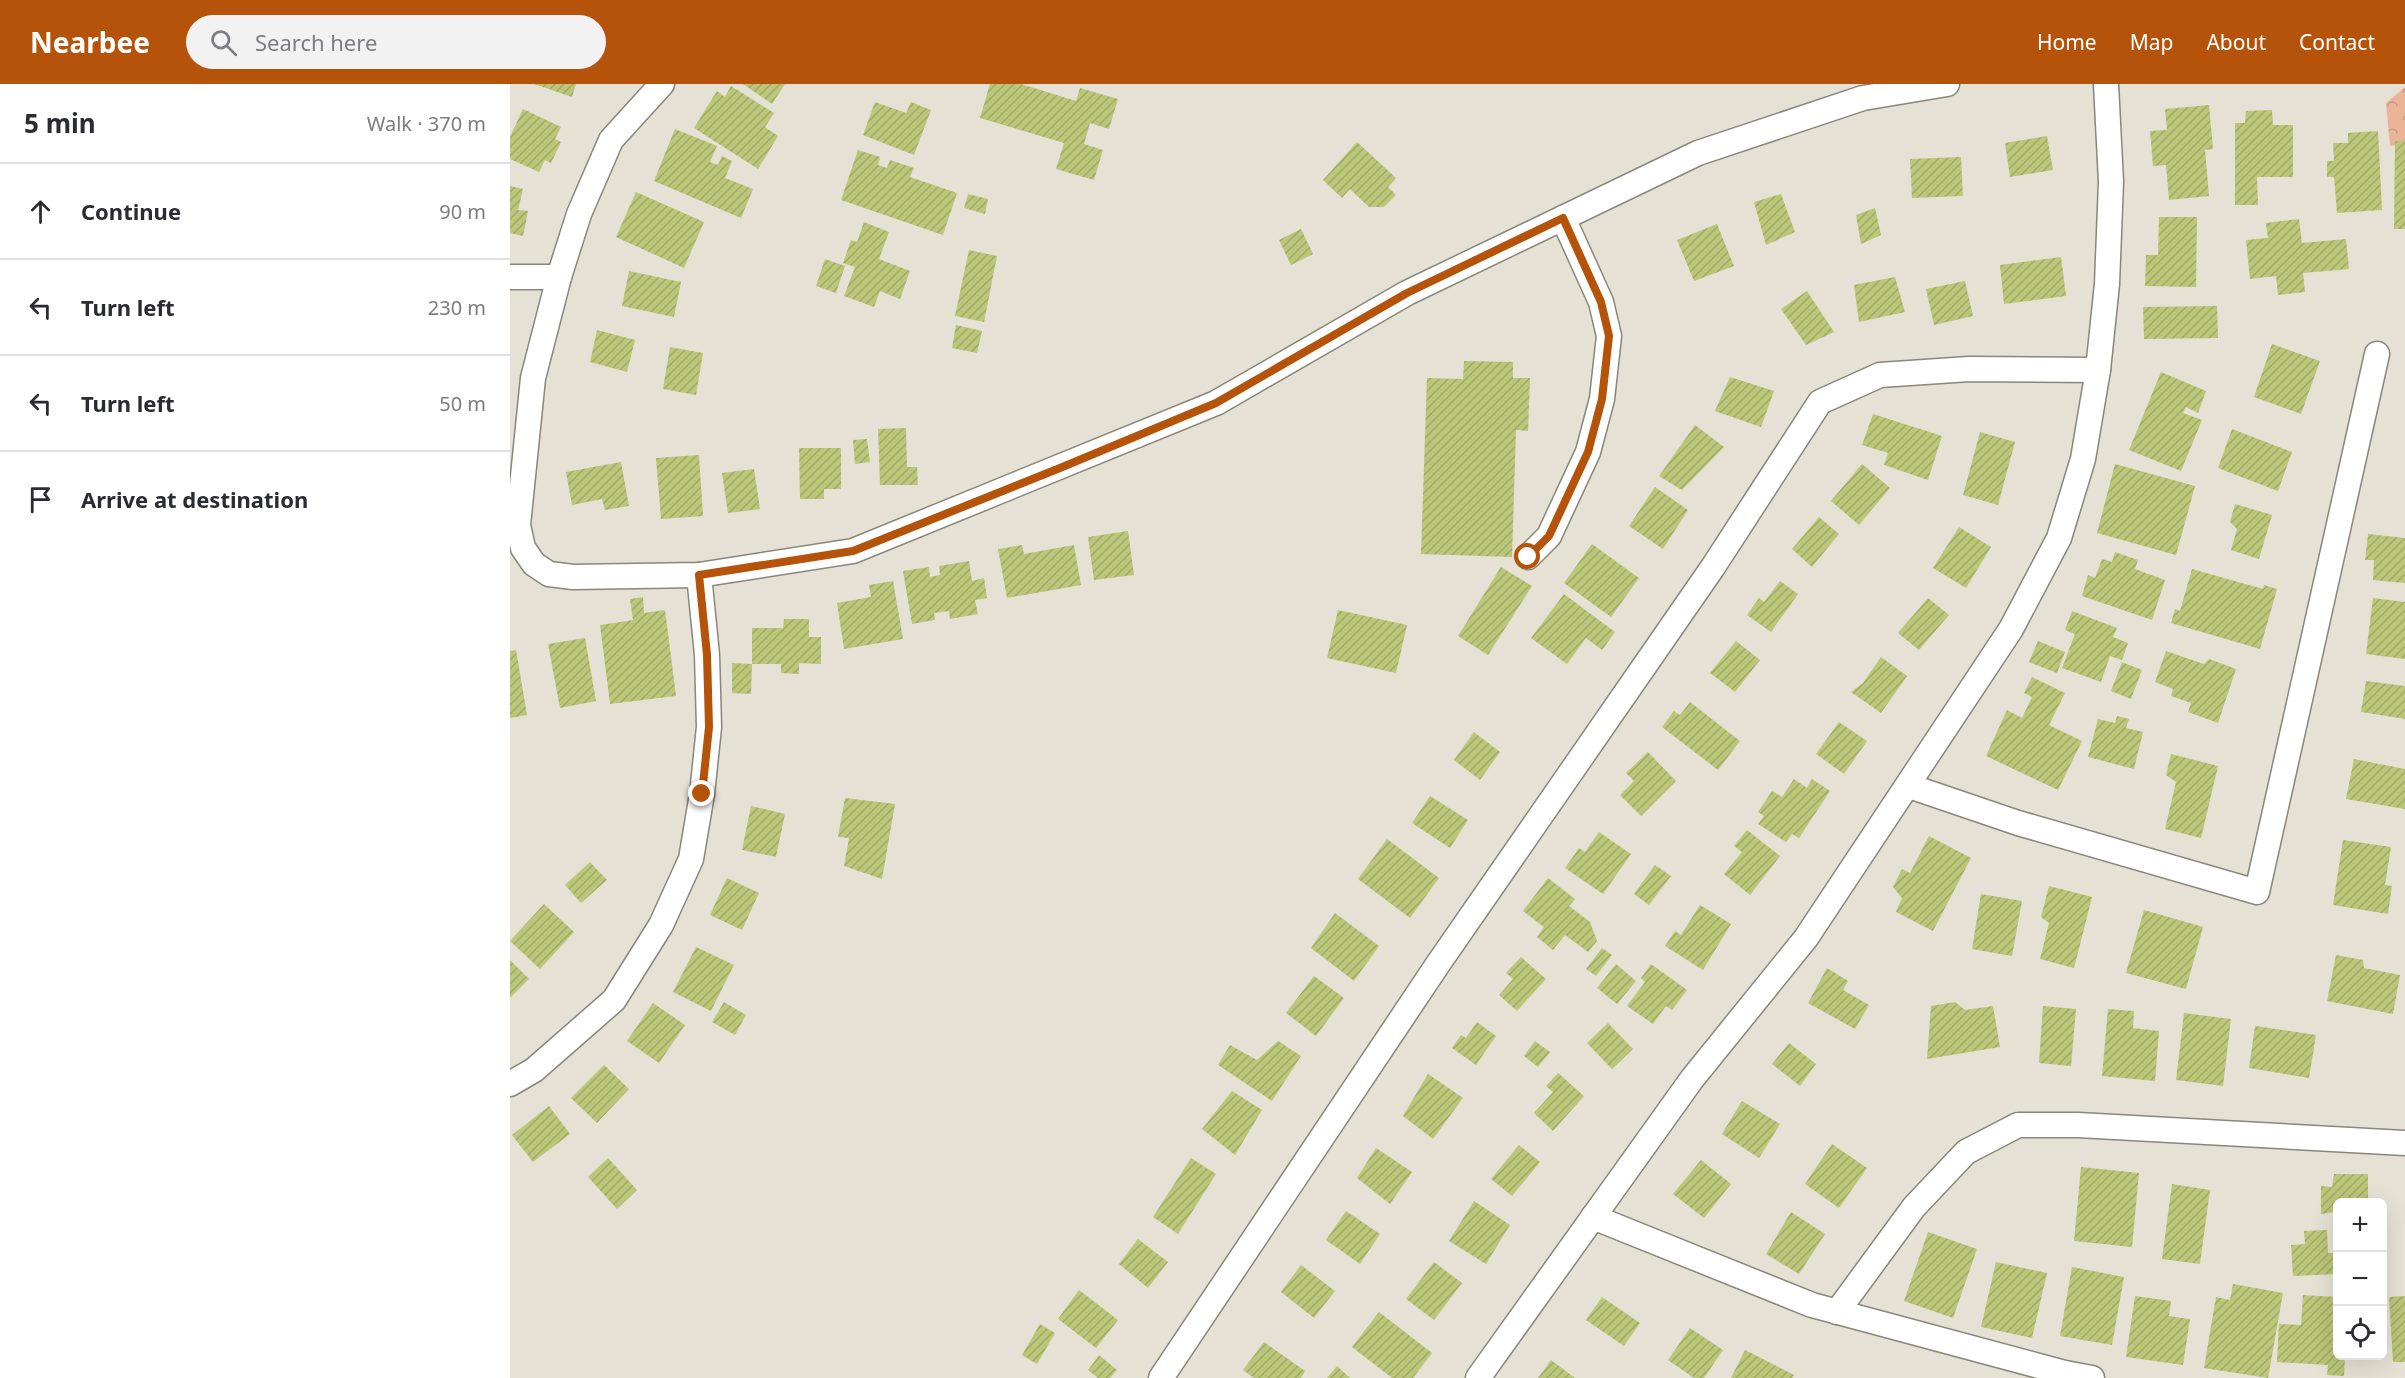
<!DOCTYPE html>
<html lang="en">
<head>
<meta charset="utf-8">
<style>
  :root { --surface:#fff; --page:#f2f2f3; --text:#2b2b33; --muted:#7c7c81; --line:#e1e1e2; --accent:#b45309 }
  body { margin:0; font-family:"Noto Sans",sans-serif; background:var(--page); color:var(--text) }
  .controls { position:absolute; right:18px; bottom:18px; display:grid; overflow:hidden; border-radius:9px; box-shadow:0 6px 24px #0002 }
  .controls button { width:54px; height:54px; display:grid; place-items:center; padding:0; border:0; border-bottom:2px solid var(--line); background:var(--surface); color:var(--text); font:30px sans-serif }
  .stop { position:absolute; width:18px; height:18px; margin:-14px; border:4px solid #b45309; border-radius:50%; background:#fff }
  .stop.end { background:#b45309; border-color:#fff; box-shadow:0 2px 6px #0008 }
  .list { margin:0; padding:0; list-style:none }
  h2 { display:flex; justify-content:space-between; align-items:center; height:78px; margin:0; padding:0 24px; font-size:26px }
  h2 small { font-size:20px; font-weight:400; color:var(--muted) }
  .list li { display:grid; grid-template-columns:39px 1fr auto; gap:18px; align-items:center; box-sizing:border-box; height:96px; padding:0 24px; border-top:2px solid var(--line) }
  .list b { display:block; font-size:22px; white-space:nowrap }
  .list em { font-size:20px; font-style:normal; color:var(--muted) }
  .icon { flex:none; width:33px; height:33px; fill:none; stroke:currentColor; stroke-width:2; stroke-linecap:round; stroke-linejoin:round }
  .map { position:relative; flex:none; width:1895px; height:1294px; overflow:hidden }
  header { display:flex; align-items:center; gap:36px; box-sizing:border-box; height:84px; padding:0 30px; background:var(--accent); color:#fff }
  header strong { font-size:28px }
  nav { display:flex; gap:33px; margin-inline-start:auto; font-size:21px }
  .search { width:420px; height:54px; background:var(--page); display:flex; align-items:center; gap:15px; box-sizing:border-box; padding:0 21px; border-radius:33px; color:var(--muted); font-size:22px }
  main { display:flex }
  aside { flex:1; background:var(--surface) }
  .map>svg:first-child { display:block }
  .park { fill:url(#park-crowns) }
  .building { fill:url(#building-hatch) }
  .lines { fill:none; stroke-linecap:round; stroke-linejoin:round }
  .minor-casing { stroke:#89867a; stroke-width:27 }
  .minor { stroke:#fff; stroke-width:24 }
  .route { stroke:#b45309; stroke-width:8 }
</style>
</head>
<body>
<header>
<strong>Nearbee</strong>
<div class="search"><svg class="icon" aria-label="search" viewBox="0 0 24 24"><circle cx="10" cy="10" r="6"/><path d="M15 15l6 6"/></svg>Search here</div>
<nav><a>Home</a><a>Map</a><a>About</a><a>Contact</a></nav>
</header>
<main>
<aside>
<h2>5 min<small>Walk · 370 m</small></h2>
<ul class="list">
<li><svg class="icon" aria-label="ahead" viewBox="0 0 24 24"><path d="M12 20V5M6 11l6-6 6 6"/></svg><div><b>Continue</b></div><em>90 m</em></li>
<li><svg class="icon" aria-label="left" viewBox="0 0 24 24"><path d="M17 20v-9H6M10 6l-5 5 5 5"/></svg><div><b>Turn left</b></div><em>230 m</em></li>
<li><svg class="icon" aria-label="left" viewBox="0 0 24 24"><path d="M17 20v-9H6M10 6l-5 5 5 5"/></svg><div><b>Turn left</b></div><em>50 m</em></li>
<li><svg class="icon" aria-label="arrive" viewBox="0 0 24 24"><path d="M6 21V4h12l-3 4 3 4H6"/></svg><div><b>Arrive at destination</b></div></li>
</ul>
</aside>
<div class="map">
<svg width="1895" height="1294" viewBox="0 0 1895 1294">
  <defs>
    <pattern id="park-crowns" width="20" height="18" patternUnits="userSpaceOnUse" patternTransform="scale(1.5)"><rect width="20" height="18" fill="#ebb497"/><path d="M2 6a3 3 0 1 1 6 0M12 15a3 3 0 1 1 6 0" fill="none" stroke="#c99a82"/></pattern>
    <pattern id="building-hatch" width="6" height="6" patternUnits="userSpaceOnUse" patternTransform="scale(1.5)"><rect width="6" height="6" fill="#bbc678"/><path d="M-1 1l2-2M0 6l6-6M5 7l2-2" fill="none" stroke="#a0aa67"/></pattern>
  </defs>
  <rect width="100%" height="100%" fill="#e5e1d4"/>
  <polygon class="park" points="1895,3 1895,60 1880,62 1876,19"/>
  <g class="building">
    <polygon points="24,0 66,0 62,13"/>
    <polygon points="233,0 275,0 262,20"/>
    <polygon points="480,0 511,0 566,17 570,4 608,15 599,45 580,39 574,60 593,66 584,96 546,85 554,59 470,34"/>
    <polygon points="221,2 264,29 255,43 268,52 248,85 184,44 207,7 215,13"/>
    <polygon points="365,18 396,29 401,18 421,26 404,71 353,51"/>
    <polygon points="1699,21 1703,65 1695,66 1699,112 1659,116 1656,81 1643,82 1640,47 1657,46 1655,25"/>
    <polygon points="13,25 51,43 45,55 51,58 41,79 35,76 29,88 0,75 0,53"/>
    <polygon points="1762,26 1763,41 1783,41 1783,93 1747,93 1748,121 1725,121 1725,39 1735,39 1736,27"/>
    <polygon points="165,45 207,62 200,78 208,81 212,72 222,77 215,94 243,105 231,134 144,97"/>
    <polygon points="1868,47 1872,126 1827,129 1824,93 1817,93 1817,77 1824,77 1823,59 1838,59 1838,49"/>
    <polygon points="1537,52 1543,86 1500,93 1495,59"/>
    <polygon points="1885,57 1895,57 1895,145 1884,145"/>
    <polygon points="847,58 886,94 878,103 886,111 874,123 859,123 840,105 832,114 813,96"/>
    <polygon points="348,66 370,73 368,81 377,84 380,76 404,84 400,93 447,109 433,151 331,116"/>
    <polygon points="1451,73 1453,112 1402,114 1400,75"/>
    <polygon points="0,102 13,105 8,126 18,127 13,152 0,149"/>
    <polygon points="126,108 194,138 174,184 106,153"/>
    <polygon points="458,110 478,115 475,130 454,124"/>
    <polygon points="1271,110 1285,148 1256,161 1244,118"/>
    <polygon points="1365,124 1371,151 1351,160 1346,131"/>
    <polygon points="1649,133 1687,133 1686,203 1635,202 1636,171 1648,171"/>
    <polygon points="1789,135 1792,159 1836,155 1839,185 1793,189 1795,208 1768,211 1766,192 1740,195 1736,156 1758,154 1756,139"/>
    <polygon points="354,138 379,148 369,175 400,187 390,215 370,207 364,223 334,212 345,183 333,179 341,156 347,158"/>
    <polygon points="1207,140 1224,182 1184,197 1167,156"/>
    <polygon points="791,145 803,170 781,181 769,156"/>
    <polygon points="459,166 487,172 474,238 445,232"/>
    <polygon points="1551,173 1556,212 1494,220 1490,181"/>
    <polygon points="315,175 335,182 326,209 306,202"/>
    <polygon points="119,187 171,198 164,233 112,222"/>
    <polygon points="1385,193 1395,228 1349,238 1344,201"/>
    <polygon points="1455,197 1463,232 1424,241 1416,205"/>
    <polygon points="1297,207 1324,248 1296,261 1271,225"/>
    <polygon points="1707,222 1708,254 1634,255 1633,223"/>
    <polygon points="446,241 472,247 467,269 442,264"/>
    <polygon points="87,246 125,256 117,288 80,278"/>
    <polygon points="1762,260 1810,277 1791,330 1744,313"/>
    <polygon points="160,263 193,269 186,311 153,305"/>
    <polygon points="954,277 1003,278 1003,294 1020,294 1018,347 1006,346 1002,473 911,470 917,294 953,295"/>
    <polygon points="1651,288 1696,307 1688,329 1676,323 1673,329 1692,336 1671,387 1619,366"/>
    <polygon points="1220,293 1264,307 1251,343 1205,327"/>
    <polygon points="1363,330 1432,352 1418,396 1374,381 1378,369 1352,361"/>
    <polygon points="1185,341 1214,363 1172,406 1149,392"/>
    <polygon points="396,344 397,383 407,383 408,401 370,401 368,345"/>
    <polygon points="1722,345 1782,368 1768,407 1708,384"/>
    <polygon points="1470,348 1505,358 1488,421 1453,411"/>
    <polygon points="357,355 360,378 345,380 343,356"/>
    <polygon points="289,364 331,364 331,405 314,405 314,415 290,415"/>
    <polygon points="189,371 193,432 151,435 146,374"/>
    <polygon points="111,378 119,422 95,426 92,415 62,421 56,388"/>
    <polygon points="1352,380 1380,404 1349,441 1321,417"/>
    <polygon points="1605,380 1685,402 1666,471 1587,449"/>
    <polygon points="244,385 250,425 218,429 212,389"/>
    <polygon points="1145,403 1178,426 1153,465 1119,442"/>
    <polygon points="1725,420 1762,431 1749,475 1721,466 1727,445 1720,438"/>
    <polygon points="1309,433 1329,450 1302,483 1282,465"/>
    <polygon points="1449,443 1481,463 1456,504 1423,484"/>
    <polygon points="618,447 624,491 584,496 578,453"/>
    <polygon points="1858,450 1895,454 1895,499 1863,496 1864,476 1855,476"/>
    <polygon points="1082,460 1129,494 1101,533 1054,499"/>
    <polygon points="512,461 514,470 564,461 571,501 497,514 488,465"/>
    <polygon points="1605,468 1628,476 1625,485 1655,496 1642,536 1572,512 1578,491 1585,494 1592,475 1602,478"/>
    <polygon points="459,477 462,497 474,494 477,514 465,516 468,530 440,535 439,527 424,529 425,536 402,540 393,487 419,483 420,493 430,491 429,482"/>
    <polygon points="991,483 1022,502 978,571 948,552"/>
    <polygon points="1682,485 1753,505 1754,501 1767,505 1750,565 1661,539 1665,525 1670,527"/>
    <polygon points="383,497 393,555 334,565 327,519 361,513 359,501"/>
    <polygon points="1270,497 1288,510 1261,548 1237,531 1249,514 1254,518"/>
    <polygon points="1054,510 1105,548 1092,566 1076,554 1057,580 1021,554"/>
    <polygon points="133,513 134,529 155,526 166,612 100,620 90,541 123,536 120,515"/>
    <polygon points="1418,514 1439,531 1409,566 1388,549"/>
    <polygon points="1863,514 1895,518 1895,575 1856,570"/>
    <polygon points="828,526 897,541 886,589 817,574"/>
    <polygon points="1562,527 1607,544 1603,553 1618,559 1612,576 1600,572 1591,598 1552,584 1565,550 1555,546"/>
    <polygon points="274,535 299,535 299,553 311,553 311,580 289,579 289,590 271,589 271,580 242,580 242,544 273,544"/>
    <polygon points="75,554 86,617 50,624 38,560"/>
    <polygon points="1226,557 1250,576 1225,608 1200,589"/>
    <polygon points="1528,557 1555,568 1547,589 1519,578"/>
    <polygon points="6,566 17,631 0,634 0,567"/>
    <polygon points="1656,567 1694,580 1699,575 1726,585 1708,639 1678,628 1681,619 1661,612 1663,605 1645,598"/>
    <polygon points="1371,573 1397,592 1371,629 1341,608 1353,599"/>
    <polygon points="1612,578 1632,586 1621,615 1601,607"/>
    <polygon points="222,579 242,580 241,610 222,609"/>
    <polygon points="1522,593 1555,609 1539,641 1572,657 1548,706 1476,672 1497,626 1512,634 1522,613 1514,609"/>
    <polygon points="1856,597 1895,602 1895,635 1851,628"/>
    <polygon points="1180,618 1230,657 1208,686 1152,643 1164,627 1170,631"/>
    <polygon points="1607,632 1619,635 1616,644 1633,648 1624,685 1578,673 1588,635 1605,639"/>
    <polygon points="1329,638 1357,657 1334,690 1306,670"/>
    <polygon points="964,648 990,668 970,696 944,676"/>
    <polygon points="1138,668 1166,697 1131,732 1110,711 1124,697 1116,689"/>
    <polygon points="1661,670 1708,682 1691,754 1655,745 1666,698 1656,691"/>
    <polygon points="1844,675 1895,685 1895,725 1836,715"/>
    <polygon points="1284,695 1297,704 1302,695 1320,707 1289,754 1282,750 1276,758 1248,740 1254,732 1248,728 1262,707 1272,713"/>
    <polygon points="920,712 958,736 940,764 902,739"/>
    <polygon points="335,714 385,720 372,795 334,782 339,754 328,753"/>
    <polygon points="241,722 275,730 266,773 232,766"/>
    <polygon points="1237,746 1270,772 1240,811 1214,790 1232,768 1224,762"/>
    <polygon points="1089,748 1121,770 1093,810 1055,784 1069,764 1075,768"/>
    <polygon points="1419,752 1461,774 1423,847 1386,828 1392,814 1383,803 1392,785 1400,789"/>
    <polygon points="877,755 929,794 900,834 848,795"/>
    <polygon points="1833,756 1881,763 1875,801 1882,802 1878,830 1823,821"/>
    <polygon points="80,778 97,796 71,819 55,801"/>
    <polygon points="1145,781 1161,792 1139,821 1124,810"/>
    <polygon points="217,794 249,809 232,846 200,831"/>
    <polygon points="1038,794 1065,815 1059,822 1080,838 1087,857 1078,868 1055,851 1043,866 1027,853 1034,843 1013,827"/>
    <polygon points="1539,802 1582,813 1564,884 1530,875 1539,839 1531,833"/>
    <polygon points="1471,810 1512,817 1502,872 1462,865"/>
    <polygon points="34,820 64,848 30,885 0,857"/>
    <polygon points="1190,821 1221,840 1193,886 1155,862 1165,847 1171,851"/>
    <polygon points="1634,826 1693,843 1676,905 1616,889"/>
    <polygon points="825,829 869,862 844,897 801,864"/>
    <polygon points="186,863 224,881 201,927 163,908"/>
    <polygon points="1092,864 1102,871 1086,892 1076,885"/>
    <polygon points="1826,871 1853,876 1854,884 1890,891 1883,930 1817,917"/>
    <polygon points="1011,873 1036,895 1007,927 989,911 1003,895 996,889"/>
    <polygon points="0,876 19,895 0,914"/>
    <polygon points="1106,880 1126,897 1107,920 1087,904"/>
    <polygon points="1141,880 1177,906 1162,926 1156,922 1143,940 1117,922 1135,898 1131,894"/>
    <polygon points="1317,884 1338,897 1333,906 1359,921 1345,945 1298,919"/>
    <polygon points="804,892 834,914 806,952 776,929"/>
    <polygon points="214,918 236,931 225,951 202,938"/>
    <polygon points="1445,918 1455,926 1483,922 1490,963 1417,975 1421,922"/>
    <polygon points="143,919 175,941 149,979 117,957"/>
    <polygon points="1533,922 1566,925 1561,982 1529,979"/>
    <polygon points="1598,925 1624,927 1623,944 1649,947 1645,997 1592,992"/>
    <polygon points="1674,929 1721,935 1713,1002 1666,996"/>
    <polygon points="967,938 986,952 966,981 942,964 951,951 956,954"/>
    <polygon points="1098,939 1123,965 1102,985 1077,959"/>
    <polygon points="1745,942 1806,951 1799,994 1739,984"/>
    <polygon points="768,957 791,972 762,1017 708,981 720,961 747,976"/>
    <polygon points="1025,957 1040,968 1028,983 1014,972"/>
    <polygon points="1279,959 1306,980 1290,1002 1262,980"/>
    <polygon points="94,981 119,1005 87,1039 61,1014"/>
    <polygon points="1048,989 1074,1012 1043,1047 1024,1029 1043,1008 1036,1002"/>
    <polygon points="918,990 953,1014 923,1055 893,1032"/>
    <polygon points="722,1007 752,1026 725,1071 692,1045"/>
    <polygon points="1232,1017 1270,1040 1249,1074 1212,1050"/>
    <polygon points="39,1022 60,1050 23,1078 2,1051"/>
    <polygon points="1322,1060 1357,1084 1329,1124 1295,1100"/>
    <polygon points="1009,1061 1030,1078 1002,1112 981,1095"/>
    <polygon points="866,1064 902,1088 880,1120 847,1094"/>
    <polygon points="98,1074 127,1106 107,1125 78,1093"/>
    <polygon points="681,1074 706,1090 668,1150 643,1133"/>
    <polygon points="1191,1076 1221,1100 1194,1134 1163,1110"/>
    <polygon points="1571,1083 1629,1089 1622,1163 1564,1157"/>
    <polygon points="1824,1090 1858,1090 1858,1118 1828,1118 1826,1138 1825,1128 1811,1130 1811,1102 1822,1103"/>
    <polygon points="1662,1100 1700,1106 1690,1180 1652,1175"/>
    <polygon points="964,1117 1000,1141 976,1180 939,1157"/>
    <polygon points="836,1127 870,1150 850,1180 816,1156"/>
    <polygon points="1281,1128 1315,1150 1289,1190 1256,1170"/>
    <polygon points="1817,1146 1818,1169 1828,1169 1828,1190 1783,1192 1781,1161 1795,1160 1794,1147"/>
    <polygon points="1418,1148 1467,1165 1443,1234 1394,1217"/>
    <polygon points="628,1155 658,1178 638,1204 609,1180"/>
    <polygon points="924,1178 952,1199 924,1236 896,1215"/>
    <polygon points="1486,1178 1537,1189 1522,1254 1471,1243"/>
    <polygon points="791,1181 825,1207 804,1234 771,1208"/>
    <polygon points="1562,1183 1614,1193 1602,1261 1550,1252"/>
    <polygon points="1723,1200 1773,1209 1758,1294 1694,1284 1706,1213 1720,1216"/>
    <polygon points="569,1206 608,1236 586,1264 548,1235"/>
    <polygon points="1793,1211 1828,1213 1828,1272 1835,1272 1834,1292 1817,1291 1818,1281 1767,1278 1769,1240 1791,1241"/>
    <polygon points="1625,1212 1661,1217 1659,1232 1680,1235 1673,1281 1616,1273"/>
    <polygon points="1895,1212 1895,1278 1883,1278 1879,1213"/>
    <polygon points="1092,1213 1130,1239 1114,1262 1076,1236"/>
    <polygon points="869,1228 922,1269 903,1294 882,1294 842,1263"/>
    <polygon points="530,1240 545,1249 527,1280 512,1271"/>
    <polygon points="1180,1244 1213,1266 1194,1294 1184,1294 1158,1276"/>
    <polygon points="754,1258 795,1287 791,1294 744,1294 733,1286"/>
    <polygon points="1235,1266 1284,1291 1282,1294 1221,1294"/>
    <polygon points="589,1271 607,1286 600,1294 588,1294 578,1286"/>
    <polygon points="1041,1276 1065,1294 1028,1294"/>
    <polygon points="827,1282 840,1294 817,1294"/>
  </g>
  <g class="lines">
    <g class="minor-casing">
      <g id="minor">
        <polyline points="152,0 101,56 69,130 49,193 23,294 8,441 13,464 24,480 39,490 63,493 189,491 343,467 706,319 897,209 1188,69 1353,14 1437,0"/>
        <polyline points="0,193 49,193"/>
        <polyline points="1018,473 1039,452 1078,368 1092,315 1099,252 1091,218 1053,134"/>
        <polyline points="1399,702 1508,739 1747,808 1867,270"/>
        <polyline points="0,1000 24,986 104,916 151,841 181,775 192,710 199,643 197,571 189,491"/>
        <polyline points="1083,1133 1302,1221 1555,1289 1582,1294"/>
        <polyline points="1327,1228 1404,1123 1456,1068 1508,1041 1568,1041 1895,1059"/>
        <polyline points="651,1294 928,880 1203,483 1310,318 1370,291 1459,285 1588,286"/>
        <polyline points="968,1294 1182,995 1296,854 1501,545 1549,454 1573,375 1588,286 1597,200 1601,98 1596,0"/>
      </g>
    </g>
    <use href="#minor" class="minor"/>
  </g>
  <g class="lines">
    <polyline class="route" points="192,710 199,643 197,571 189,491 343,467 550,384 706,319 897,209 1053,134 1091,218 1099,252 1092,315 1078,368 1039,452 1018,473"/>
  </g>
</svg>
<div class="controls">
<button>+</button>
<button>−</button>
<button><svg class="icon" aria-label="locate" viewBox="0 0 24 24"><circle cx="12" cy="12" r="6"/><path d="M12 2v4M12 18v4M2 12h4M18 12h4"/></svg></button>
</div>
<div class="stop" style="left:1018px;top:473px"></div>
<div class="stop end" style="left:192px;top:710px"></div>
</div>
</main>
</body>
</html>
